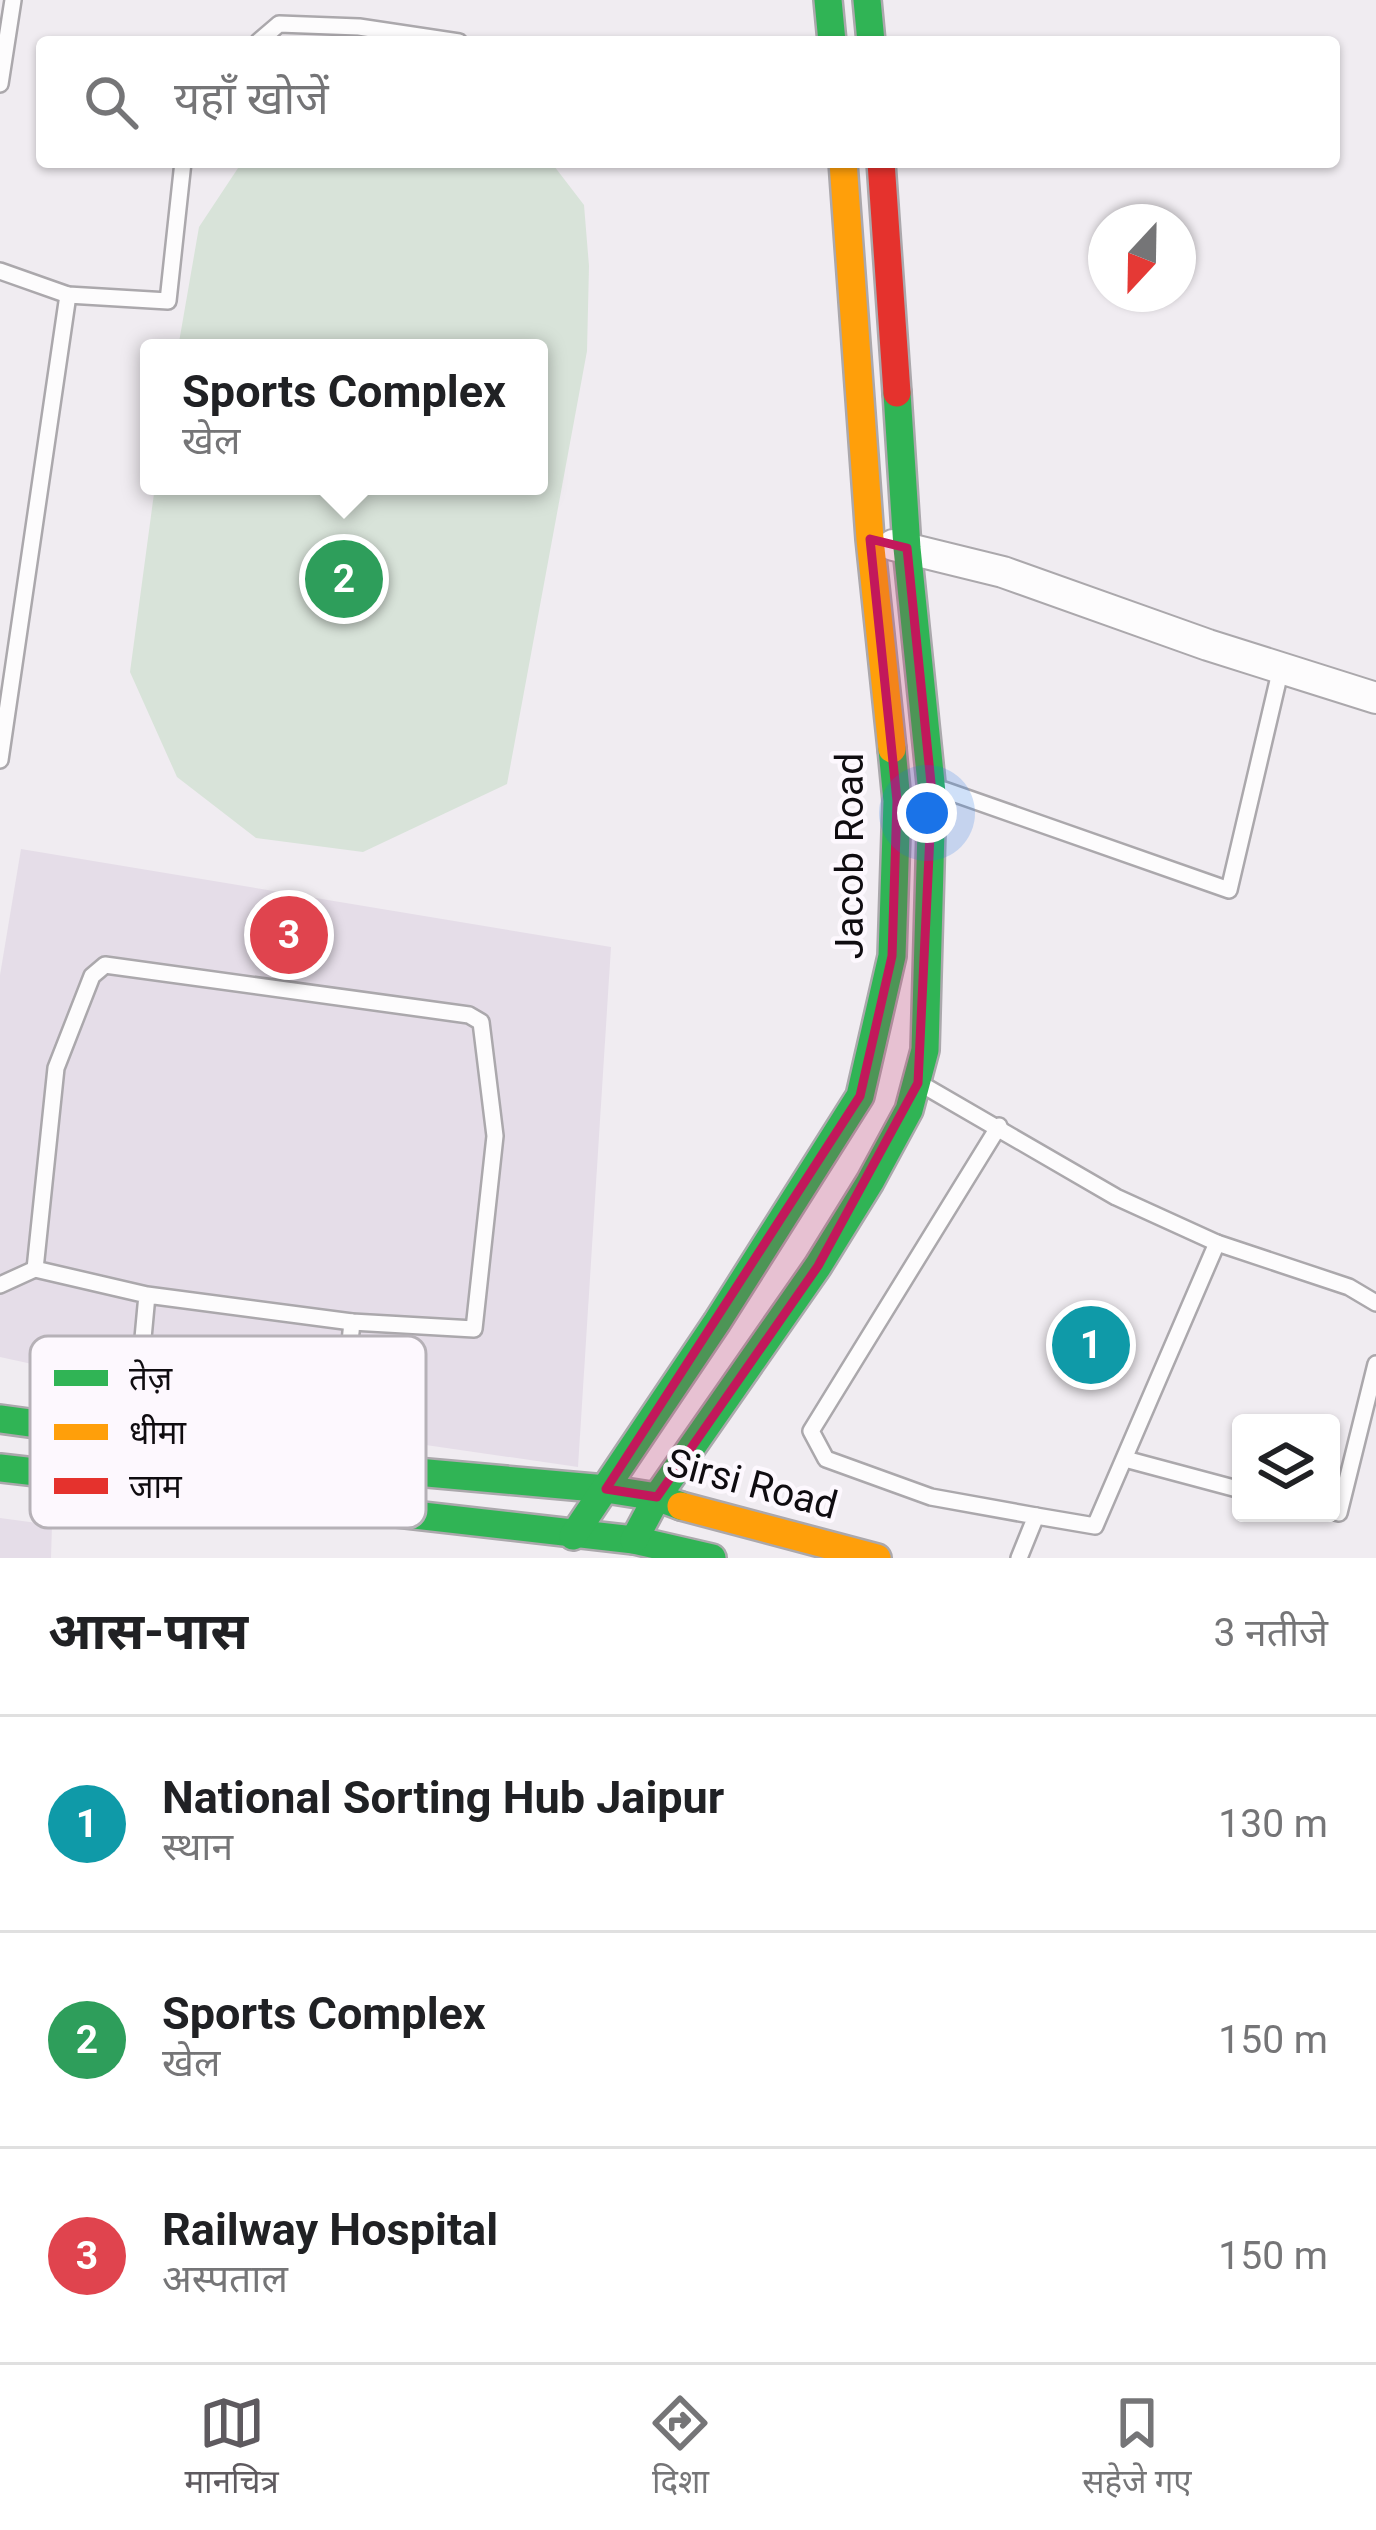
<!DOCTYPE html>
<html lang="hi">
<head>
<meta charset="utf-8">
<style>
  :root { --surface:#fff; --page:#f6f6f6; --text:#202124; --muted:#757577; --line:#e0e0e0; --accent:#5e5a5f }
  body { margin:0; font-family:Roboto,"Noto Sans Devanagari",sans-serif; background:var(--page); color:var(--text) }
  .controls { position:absolute; right:36px; bottom:36px; display:grid; overflow:hidden; border-radius:12px; box-shadow:0 3px 9px #0004 }
  .controls button { width:108px; height:108px; display:grid; place-items:center; padding:0; border:0; border-bottom:3px solid var(--line); background:var(--surface); color:var(--text); font:60px sans-serif }
  .compass { position:absolute; left:1088px; top:204px; width:108px; height:108px; border-radius:50%; background:var(--surface); box-shadow:0 3px 9px #0004; rotate:202deg }
  .you { position:absolute; left:927px; top:813px; width:42px; height:42px; margin:-30px; border:9px solid #fff; border-radius:50%; background:#1a73e8; box-shadow:0 0 0 18px #1a73e833 }
  .badge { display:grid; place-items:center; width:78px; height:78px; border-radius:50%; background:var(--accent); color:#fff; font-size:39px; font-weight:700 }
  .pin { position:absolute; translate:-50% -50%; border:6px solid #fff; box-shadow:0 3px 12px #0006 }
  .popup { position:absolute; left:140px; top:339px; width:408px; height:156px; box-sizing:border-box; display:grid; place-content:center; border-radius:12px; background:var(--surface); filter:drop-shadow(0 3px 9px #0005); font-size:39px; white-space:nowrap; color:var(--muted) }
  .popup b { font-size:45px; color:var(--text) }
  .popup::after { content:''; position:absolute; left:50%; top:100%; margin-left:-24px; border:24px solid transparent; border-top-color:var(--surface) }
  .list { margin:0; padding:0; list-style:none }
  h2 { display:flex; justify-content:space-between; align-items:center; height:156px; margin:0; padding:0 48px; font-size:51px }
  h2 small { font-size:39px; font-weight:400; color:var(--muted) }
  .list li { display:grid; grid-template-columns:78px 1fr auto; gap:36px; align-items:center; box-sizing:border-box; height:216px; padding:0 48px; border-top:3px solid var(--line) }
  .list b { display:block; font-size:45px; white-space:nowrap }
  .list p { margin:0; font-size:39px; white-space:nowrap; color:var(--muted) }
  .list em { font-size:39px; font-style:normal; color:var(--muted) }
  .icon { flex:none; width:66px; height:66px; fill:none; stroke:currentColor; stroke-width:2; stroke-linecap:round; stroke-linejoin:round }
  .map { position:relative; flex:none; width:1376px; height:1558px; overflow:hidden }
  .search { position:absolute; background:var(--surface); box-shadow:0 3px 9px #0004; left:36px; right:36px; top:36px; height:132px; display:flex; align-items:center; gap:30px; box-sizing:border-box; padding:0 42px; border-radius:12px; color:var(--muted); font-size:45px }
  .sheet { height:804px; background:var(--surface) }
  nav { display:flex; justify-content:space-around; align-items:center; box-sizing:border-box; height:168px; border-top:3px solid var(--line); background:var(--surface); font-size:33px; color:var(--muted) }
  nav a { display:grid; justify-items:center; gap:6px }
  nav .on { color:var(--accent) }
  .map>svg:first-child { display:block }
  .built { fill:#e5dde8 }
  .green { fill:#d8e3d9 }
  .lines { fill:none; stroke-linecap:round; stroke-linejoin:round }
  .lane-casing { stroke:#aba8ac; stroke-width:20 }
  .street-casing { stroke:#aba8ac; stroke-width:34 }
  .fast-casing { stroke:#aba8ac; stroke-width:32 }
  .slow-casing { stroke:#aba8ac; stroke-width:32 }
  .jam-casing { stroke:#aba8ac; stroke-width:32 }
  .lane { stroke:#fdfcfd; stroke-width:15 }
  .street { stroke:#fdfcfd; stroke-width:30 }
  .fast { stroke:#30b455; stroke-width:27 }
  .slow { stroke:#ff9f0a; stroke-width:27 }
  .jam { stroke:#e5322d; stroke-width:27 }
  .marked { fill:#c2185b; fill-opacity:0.2; stroke:#c2185b; stroke-width:9; stroke-linejoin:round }
  .labels { text-anchor:middle; dominant-baseline:central; stroke-width:9; stroke-linejoin:round; paint-order:stroke }
  .street-label { font-size:39px; fill:#0f0c10; stroke:#fdf8fe }
  .key { fill:#fdf8fe; stroke:#b6b1b7; stroke-width:3 }
  .key-label { font-size:33px; fill:#0f0c10 }
</style>
</head>
<body>
<div class="map">
<svg width="1376" height="1558" viewBox="0 0 1376 1558">
  <rect width="100%" height="100%" fill="#f0ecf1"/>
  <g class="built">
    <polygon points="21,849 611,947 578,1467 357,1435 0,1357 0,975"/>
    <polygon points="0,1518 52,1525 51,1558 0,1558"/>
  </g>
  <polygon class="green" points="242,162 551,162 584,205 589,266 587,351 507,784 363,852 256,838 177,777 130,672 155,486 539,486 539,348 178,348 199,227"/>
  <g class="lines">
    <g class="lane-casing">
      <g id="lane">
        <polyline points="258,42 279,24 359,27 459,42"/>
        <polyline points="0,84 13,0"/>
        <polyline points="0,271 68,295 168,301 183,162"/>
        <polyline points="0,760 68,295"/>
        <polyline points="937,792 944,790 1229,890 1281,668"/>
        <polyline points="921,1084 1116,1197 1217,1243 1095,1526 1036,1516"/>
        <polyline points="999,1126 811,1431 826,1459 931,1497 1036,1516 1019,1558"/>
        <polyline points="1217,1243 1349,1287 1376,1303"/>
        <polyline points="0,1285 35,1269"/>
        <polyline points="134,1435 147,1295 352,1322 474,1329 495,1136 481,1022 469,1015 105,965 92,976 56,1068 35,1269 147,1295"/>
        <polyline points="1125,1459 1241,1490"/>
        <polyline points="338,1462 352,1322"/>
        <polyline points="1331,1511 1339,1513 1376,1364"/>
      </g>
    </g>
    <g class="street-casing">
      <polyline id="street" points="893,545 1003,572 1208,645 1376,698"/>
    </g>
    <g class="fast-casing">
      <g id="fast">
        <polyline points="828,0 832,42"/>
        <polyline points="867,0 871,42"/>
        <polyline points="0,1419 338,1465 606,1489 657,1497 681,1506"/>
        <polyline points="0,1468 634,1540 712,1558"/>
        <polyline points="573,1536 717,1322 860,1096 892,956 897,801 892,749"/>
        <polyline points="634,1540 657,1497 818,1266 870,1182 909,1110 925,1050 932,793 907,548 897,393"/>
      </g>
    </g>
    <g class="slow-casing">
      <g id="slow">
        <polyline points="843,162 870,539 892,749"/>
        <polyline points="681,1506 877,1558"/>
      </g>
    </g>
    <g class="jam-casing">
      <polyline id="jam" points="881,162 897,393"/>
    </g>
    <use href="#lane" class="lane"/>
    <use href="#street" class="street"/>
    <use href="#fast" class="fast"/>
    <use href="#slow" class="slow"/>
    <use href="#jam" class="jam"/>
  </g>
  <path class="marked" d="M870,539L907,548L932,793L918,1083L818,1266L657,1497L606,1489L860,1096L892,956L897,801Z"/>
  <g class="labels">
    <g class="street-label">
      <text transform="translate(850 856) rotate(-90)">Jacob Road</text>
      <text transform="translate(752 1484) rotate(15)">Sirsi Road</text>
    </g>
  </g>
  <rect x="30" y="1336" width="396" height="192" rx="18" class="key"/>
  <rect x="54" y="1370" width="54" height="16" fill="#30b455"/>
  <rect x="54" y="1424" width="54" height="16" fill="#ff9f0a"/>
  <rect x="54" y="1478" width="54" height="16" fill="#e5322d"/>
  <g class="key-label">
    <text x="129" y="1390">तेज़</text>
    <text x="129" y="1444">धीमा</text>
    <text x="129" y="1498">जाम</text>
  </g>
</svg>
<div class="controls">
<button><svg class="icon" aria-label="layers" viewBox="0 0 24 24"><path d="M12 4l9 5-9 5-9-5zM3 14l9 5 9-5"/></svg></button>
</div>
<svg class="compass" viewBox="-18 -18 36 36"><path d="M0-13l5 13h-10z" fill="#e53935"/><path d="M0 13l5-13h-10z" fill="#757577"/></svg>
<div class="you"></div>
<div class="pin badge" style="left:1091px;top:1345px;background:#0f9aa8">1</div>
<div class="pin badge" style="left:344px;top:579px;background:#2e9e5b">2</div>
<div class="popup"><b>Sports Complex</b>खेल</div>
<div class="pin badge" style="left:289px;top:935px;background:#e0444e">3</div>
<div class="search"><svg class="icon" aria-label="search" viewBox="0 0 24 24"><circle cx="10" cy="10" r="6"/><path d="M15 15l6 6"/></svg>यहाँ खोजें</div>
</div>
<section class="sheet">
<h2>आस-पास<small>3 नतीजे</small></h2>
<ul class="list">
<li><span class="badge" style="background:#0f9aa8">1</span><div><b>National Sorting Hub Jaipur</b><p>स्थान</p></div><em>130 m</em></li>
<li><span class="badge" style="background:#2e9e5b">2</span><div><b>Sports Complex</b><p>खेल</p></div><em>150 m</em></li>
<li><span class="badge" style="background:#e0444e">3</span><div><b>Railway Hospital</b><p>अस्पताल</p></div><em>150 m</em></li>
</ul>
</section>
<nav>
<a class="on"><svg class="icon" aria-label="map" viewBox="0 0 24 24"><path d="M3 6l6-2 6 2 6-2v14l-6 2-6-2-6 2zM9 4v14M15 6v14"/></svg>मानचित्र</a>
<a><svg class="icon" aria-label="directions" viewBox="0 0 24 24"><path d="M12 3l9 9-9 9-9-9zM9 14v-3h6M13 9l2 2-2 2"/></svg>दिशा</a>
<a><svg class="icon" aria-label="saved" viewBox="0 0 24 24"><path d="M7 4h10v16l-5-4-5 4z"/></svg>सहेजे गए</a>
</nav>
</body>
</html>
